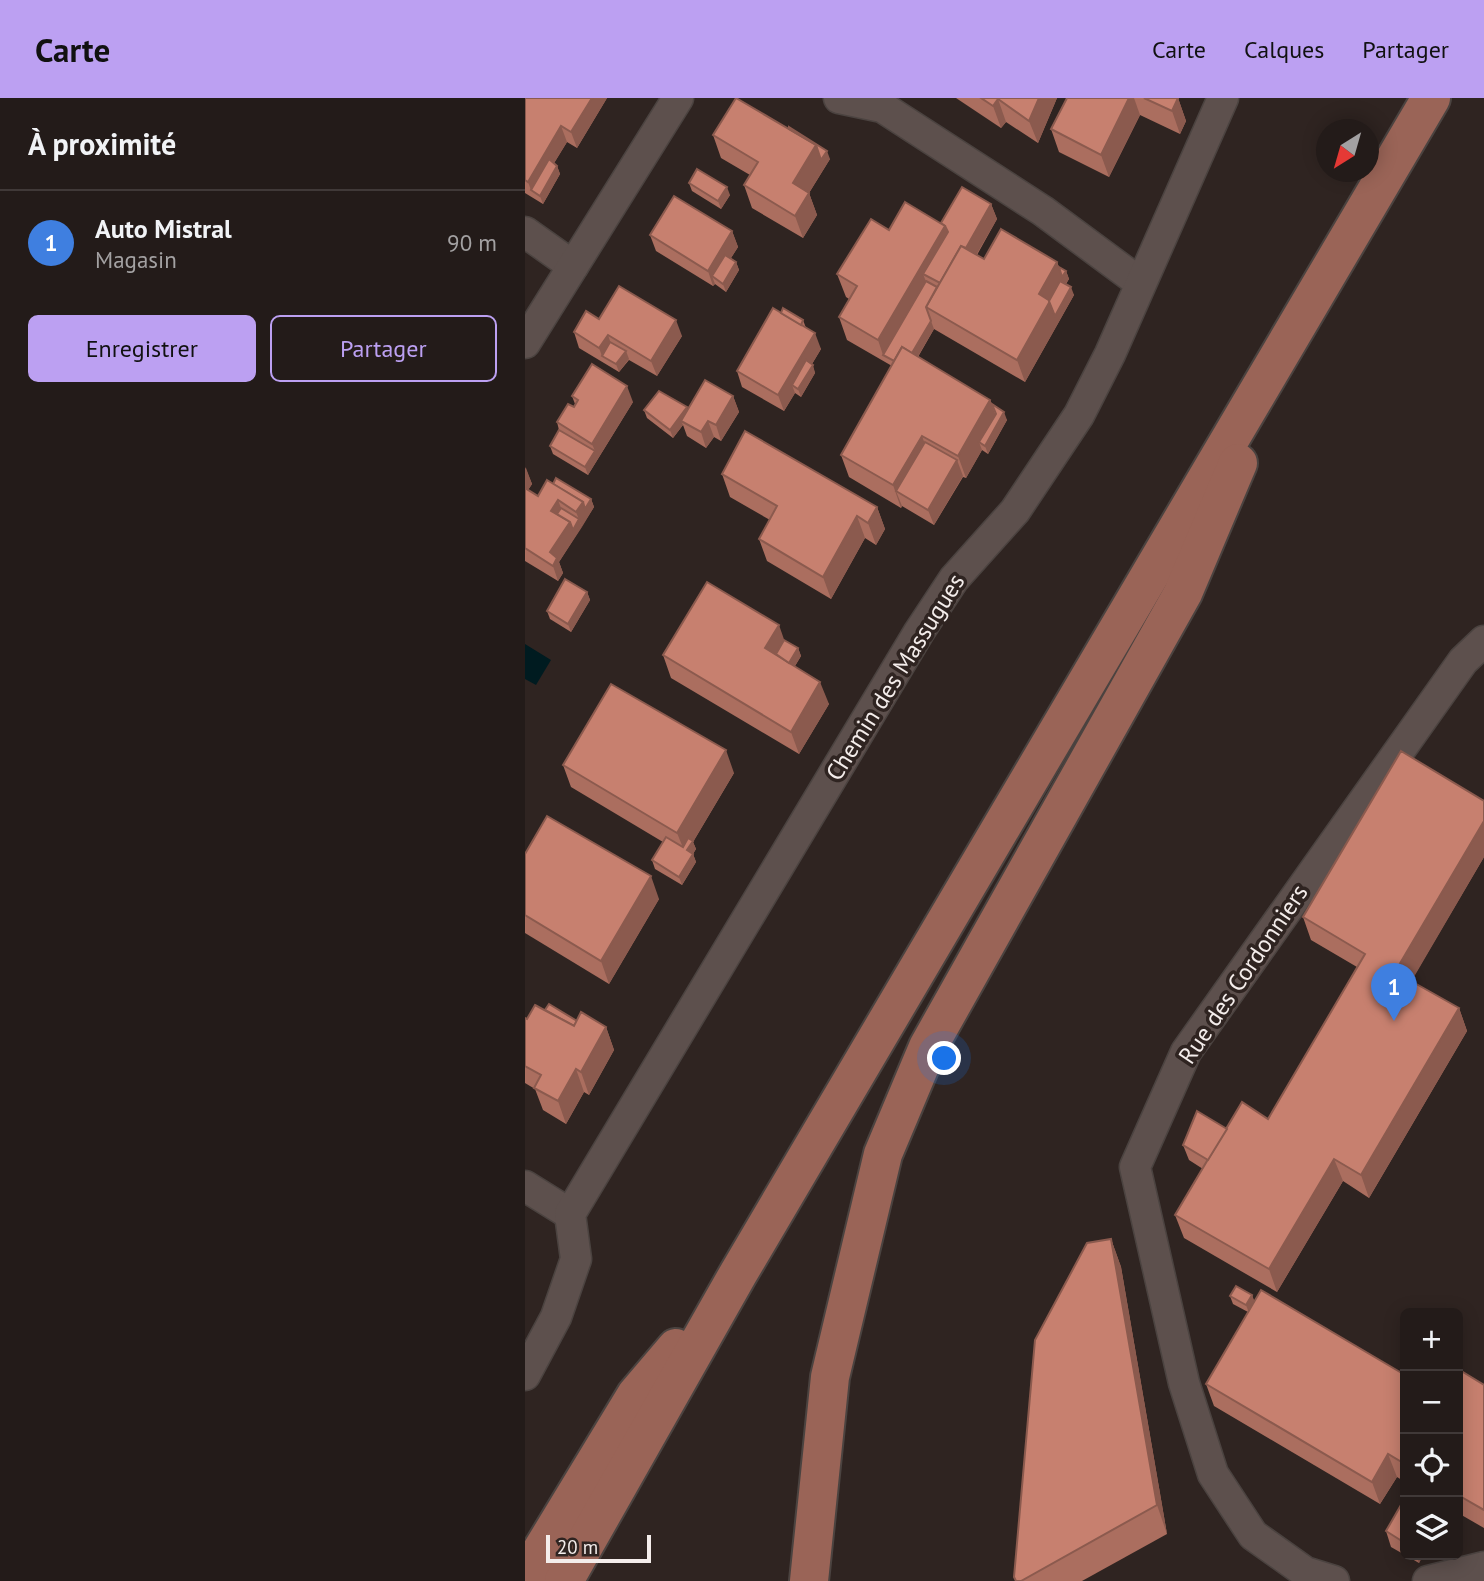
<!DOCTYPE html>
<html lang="fr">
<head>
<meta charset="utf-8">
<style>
  :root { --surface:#231b19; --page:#2b2422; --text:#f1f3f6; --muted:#a3a1a2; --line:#403938; --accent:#bca0f2 }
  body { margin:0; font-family:"PT Sans",sans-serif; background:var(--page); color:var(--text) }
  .controls { position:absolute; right:21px; bottom:21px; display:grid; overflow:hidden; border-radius:10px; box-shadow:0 4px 18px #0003 }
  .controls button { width:63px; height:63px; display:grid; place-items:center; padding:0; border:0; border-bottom:2px solid var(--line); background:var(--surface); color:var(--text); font:35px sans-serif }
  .compass { position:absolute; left:791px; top:21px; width:63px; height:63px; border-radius:50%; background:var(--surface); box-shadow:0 4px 18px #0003; rotate:217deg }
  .scale { position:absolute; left:21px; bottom:18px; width:105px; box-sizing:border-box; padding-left:7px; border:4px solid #f4edeb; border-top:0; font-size:19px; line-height:24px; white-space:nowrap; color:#f4edeb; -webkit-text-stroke:5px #2f2421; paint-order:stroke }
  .you { position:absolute; left:420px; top:961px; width:24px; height:24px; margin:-18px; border:5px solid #fff; border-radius:50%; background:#1a73e8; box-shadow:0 0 0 10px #1a73e833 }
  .badge { display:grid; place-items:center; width:46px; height:46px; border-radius:50%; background:var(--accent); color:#fff; font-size:23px; font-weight:700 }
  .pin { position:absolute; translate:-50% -58px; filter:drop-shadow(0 2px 4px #0008) }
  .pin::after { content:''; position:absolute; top:37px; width:24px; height:21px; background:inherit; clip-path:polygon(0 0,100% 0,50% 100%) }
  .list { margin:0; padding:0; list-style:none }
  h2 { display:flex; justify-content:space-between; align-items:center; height:91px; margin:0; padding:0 28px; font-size:30px }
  h2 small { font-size:23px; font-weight:400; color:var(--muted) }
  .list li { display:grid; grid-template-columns:46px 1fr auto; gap:21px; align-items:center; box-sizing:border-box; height:105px; padding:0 28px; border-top:2px solid var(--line) }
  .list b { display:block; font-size:26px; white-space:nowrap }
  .list p { margin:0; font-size:23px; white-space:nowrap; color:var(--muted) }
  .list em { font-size:23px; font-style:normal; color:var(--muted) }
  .actions { display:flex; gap:14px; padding:21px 28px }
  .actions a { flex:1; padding:16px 0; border:2px solid var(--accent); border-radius:10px; text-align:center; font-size:24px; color:var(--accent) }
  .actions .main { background:var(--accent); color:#111 }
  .icon { flex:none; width:38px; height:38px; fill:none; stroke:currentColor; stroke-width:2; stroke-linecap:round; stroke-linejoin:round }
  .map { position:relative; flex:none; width:959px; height:1483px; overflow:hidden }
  header { display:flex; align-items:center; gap:42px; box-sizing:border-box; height:98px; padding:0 35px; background:var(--accent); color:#111 }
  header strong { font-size:33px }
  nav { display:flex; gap:38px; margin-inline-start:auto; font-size:24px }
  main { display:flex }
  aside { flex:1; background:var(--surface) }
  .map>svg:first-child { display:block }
  .water { fill:#001b20 }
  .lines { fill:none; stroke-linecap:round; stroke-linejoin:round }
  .minor-casing { stroke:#4b4340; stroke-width:33 }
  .primary-casing { stroke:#4b4340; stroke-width:42 }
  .minor { stroke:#5d504d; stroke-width:30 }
  .primary { stroke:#9a6457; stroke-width:38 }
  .wall { fill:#ab6e5f }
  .shaded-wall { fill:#8b5a4e }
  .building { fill:#c7806f; stroke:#8b5a4e; stroke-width:2 }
  .labels { text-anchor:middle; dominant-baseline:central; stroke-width:7; stroke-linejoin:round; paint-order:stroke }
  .street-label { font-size:24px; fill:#f4edeb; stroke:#2f2421 }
</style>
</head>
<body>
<header>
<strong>Carte</strong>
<nav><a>Carte</a><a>Calques</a><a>Partager</a></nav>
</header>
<main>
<aside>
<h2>À proximité<small></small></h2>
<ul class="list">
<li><span class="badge" style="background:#3f7fe0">1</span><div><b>Auto Mistral</b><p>Magasin</p></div><em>90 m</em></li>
</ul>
<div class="actions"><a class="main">Enregistrer</a><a>Partager</a></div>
</aside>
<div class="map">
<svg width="959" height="1483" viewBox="0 0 959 1483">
  <rect width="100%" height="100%" fill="#2f2421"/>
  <polygon class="water" points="0,546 26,562 11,587 0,581"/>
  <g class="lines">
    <g class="minor-casing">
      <g id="minor">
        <polyline points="314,0 357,9 518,113 614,184"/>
        <polyline points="0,134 48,168"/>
        <polyline points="0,245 153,0"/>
        <polyline points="0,1088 45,1116"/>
        <polyline points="0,1277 31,1219 51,1161 45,1116 394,534 429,481 490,413 554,317 585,256 698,0"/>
        <polyline points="809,1483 780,1474 728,1437 688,1376 659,1285 610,1069 661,954 938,563 959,543"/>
        <polyline points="903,1483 959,1469"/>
      </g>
    </g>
    <g class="primary-casing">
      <g id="primary">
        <polyline points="0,1480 111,1297 151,1250"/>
        <polyline points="39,1483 213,1176 906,0"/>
        <polyline points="284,1483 305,1279 358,1056 403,949 658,495 713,365"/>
      </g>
    </g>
    <use href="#minor" class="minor"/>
    <use href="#primary" class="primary"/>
  </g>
  <g class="wall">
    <polygon points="0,0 82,0 52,50 42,44 29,65 32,68 35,76 18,106 0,95"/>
    <polygon points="431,0 532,0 513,45 481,24 476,30"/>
    <polygon points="542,0 653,0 661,23 655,36 615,17 584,79 534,54 526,31"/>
    <polygon points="188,37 305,61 284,95 292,117 278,140 227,110 219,87 225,77 196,60"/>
    <polygon points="164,85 205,97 196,111 167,93"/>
    <polygon points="466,106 472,121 452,157 459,161 532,164 534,169 541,173 544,181 541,186 549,197 500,284 409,231 393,259 465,302 467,306 482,322 463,356 457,352 441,380 438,379 409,427 377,408 376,410 324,379 316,357 367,268 322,242 314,219 324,201 321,199 312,176 364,132 416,125"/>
    <polygon points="207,133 213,149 206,160 211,164 214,172 201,194 190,186 188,188 131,153 125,137"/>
    <polygon points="256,215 278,222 281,230 296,251 287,266 290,275 276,299 270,295 259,313 217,289 212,273"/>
    <polygon points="74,221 157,238 132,278 104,262 94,274 54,250 49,234"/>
    <polygon points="47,298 108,304 63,377 28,356 25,348 34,332 32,324 48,309 50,306"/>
    <polygon points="208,298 214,314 196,343 189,339 181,350 162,338 158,327 148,340 122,320 119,312 163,311"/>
    <polygon points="0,369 7,386 3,392 13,398 28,386 66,401 69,409 34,464 38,475 33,483 0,463"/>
    <polygon points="197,376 352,409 360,431 351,447 340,440 306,501 242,463 234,441 245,422 205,399"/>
    <polygon points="62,494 65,502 46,534 25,521 22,513"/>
    <polygon points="259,542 273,550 276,558 270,568 304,606 274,656 146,580 138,557"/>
    <polygon points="38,667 209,675 168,744 171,751 168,756 171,764 157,787 130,771 127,762 138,744 46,689"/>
    <polygon points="0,756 134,801 84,886 0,835"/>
    <polygon points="959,759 886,883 934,910 942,933 844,1100 818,1083 752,1194 659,1140 650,1117 678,1071 664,1062 658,1047 743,1021 832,869 786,842 778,819"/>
    <polygon points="20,912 52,923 81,929 89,952 64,997 59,994 41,1026 18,1012 10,991 0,985 0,920 2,921"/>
    <polygon points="586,1141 596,1169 642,1436 557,1483 491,1483 489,1479"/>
    <polygon points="727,1197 729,1203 880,1277 880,1384 872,1379 855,1406 689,1308 681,1286 723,1214 708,1206 705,1198"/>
    <polygon points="933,1271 959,1287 959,1430 933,1415"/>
    <polygon points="880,1400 880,1457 898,1457 894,1465 866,1449 861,1433"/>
  </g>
  <g class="shaded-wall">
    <polygon points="67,0 82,0 52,50 46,34"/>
    <polygon points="514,0 532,0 513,45 504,23"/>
    <polygon points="604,0 609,0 615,17 584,79 576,57"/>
    <polygon points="653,0 661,23 655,36 647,13"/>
    <polygon points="473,1 481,24 476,30 468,8"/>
    <polygon points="36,28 42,44 11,95 6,92 3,84"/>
    <polygon points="291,47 302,53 305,61 284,95 292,117 278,140 270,118 268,85"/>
    <polygon points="32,68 35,76 18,106 15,98"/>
    <polygon points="202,89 205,97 196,111 193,103"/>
    <polygon points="466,106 472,121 416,218 420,187"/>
    <polygon points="420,128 428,150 398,176 404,191 358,257 353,242"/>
    <polygon points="207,133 213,149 192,182 187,178 190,186 188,188 183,173"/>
    <polygon points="211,164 214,172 201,194 198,186"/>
    <polygon points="532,164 537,179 541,173 544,181 540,187 546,189 549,197 500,284 492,262 514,196"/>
    <polygon points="151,222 157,238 132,278 126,263"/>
    <polygon points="406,223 409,231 382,277 379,269"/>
    <polygon points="290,235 296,251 272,291 267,287 270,295 259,313 253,297"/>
    <polygon points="83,237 88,252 77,258 74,250"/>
    <polygon points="101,253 104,261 94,274 91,266"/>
    <polygon points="288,267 290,275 276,299 273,291"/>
    <polygon points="102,288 108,304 63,377 60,369 70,353 67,346"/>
    <polygon points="208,298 214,314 196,343 191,327"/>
    <polygon points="465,302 473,324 479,314 482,322 463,356 460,348 454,344 457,352 441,380 433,358"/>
    <polygon points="162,309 165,317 156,323 158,327 148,340 145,332"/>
    <polygon points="183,323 189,339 181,350 176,334"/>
    <polygon points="397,338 405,360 371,393 377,408 376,410 368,387"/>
    <polygon points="432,362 438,378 409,427 403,412"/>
    <polygon points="1,370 7,386 0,397 0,372"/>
    <polygon points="66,401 69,409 57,429 51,414 58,404"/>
    <polygon points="33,402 39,418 35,424 26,413"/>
    <polygon points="352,409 360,431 351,447 343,425"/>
    <polygon points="332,418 340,440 306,501 298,479"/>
    <polygon points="54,421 57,429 34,464 38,475 33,483 28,468 25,454 45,424"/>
    <polygon points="62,494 65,502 46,534 43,526"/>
    <polygon points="254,527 262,550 251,568 240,550"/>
    <polygon points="273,550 276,558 262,581 259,573"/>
    <polygon points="295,584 304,606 274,656 266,634"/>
    <polygon points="201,652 209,675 168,744 171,751 165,760 161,757 152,735"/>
    <polygon points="959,723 959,759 879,896 870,874"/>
    <polygon points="168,756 171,764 157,787 154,779"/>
    <polygon points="126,778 134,801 84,886 76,863"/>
    <polygon points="934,910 942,933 844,1100 836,1077"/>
    <polygon points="81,929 89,952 64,997 56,974"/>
    <polygon points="51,971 59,994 41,1026 33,1003"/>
    <polygon points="809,1061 818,1083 752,1194 744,1171"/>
    <polygon points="586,1141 596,1169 642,1436 632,1407"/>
    <polygon points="727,1197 730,1205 724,1215 721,1207"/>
    <polygon points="863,1356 872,1379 855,1406 847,1384"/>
    <polygon points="891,1457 898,1457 894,1465"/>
  </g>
  <g class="building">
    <polygon points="0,0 67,0 46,34 36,28 3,84 0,82"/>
    <polygon points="211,0 291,47 268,85 284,95 270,118 219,87 233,64 188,37"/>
    <polygon points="456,0 514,0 504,23 473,1 468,8"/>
    <polygon points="542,0 604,0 576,57 526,31"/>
    <polygon points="619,0 653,0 647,13"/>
    <polygon points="264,29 302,53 296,62 291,47 264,31"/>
    <polygon points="24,61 32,68 15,98 6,92"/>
    <polygon points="172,71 202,89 193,103 164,85"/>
    <polygon points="437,89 466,106 441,150 436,148 415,185 398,176 423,134 420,128 416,125"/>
    <polygon points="149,98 207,133 183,173 125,137"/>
    <polygon points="380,104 420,128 353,242 314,219 332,188 312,176 346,121 364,132"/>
    <polygon points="476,131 532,164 514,196 525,203 492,262 401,209 436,148 459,161"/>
    <polygon points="200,157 211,164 198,186 187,178"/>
    <polygon points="534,169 541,173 537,179"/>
    <polygon points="401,183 412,189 401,209 406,223 387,255 377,249 369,263 358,257"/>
    <polygon points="535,183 546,189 530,218 524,203"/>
    <polygon points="94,188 151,222 126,263 83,237 74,250 49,234 61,213 74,221"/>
    <polygon points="248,210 290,235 253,297 212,273"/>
    <polygon points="258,210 278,222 276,227 256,215"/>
    <polygon points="85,244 101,253 91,266 77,258"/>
    <polygon points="377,249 465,302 433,358 397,338 368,387 316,357"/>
    <polygon points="281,262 288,267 273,291 267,287"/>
    <polygon points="67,266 102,288 67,346 32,324 43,306 49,309 53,302 47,298"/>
    <polygon points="180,282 208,298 191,327 183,323 176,334 156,323"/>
    <polygon points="134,293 162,309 145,332 119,312"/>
    <polygon points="467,306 479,314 460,348 454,344 471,316"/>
    <polygon points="34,332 70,353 60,369 25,348"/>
    <polygon points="220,333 352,409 343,425 332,418 298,479 234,441 252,408 197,376"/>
    <polygon points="400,344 432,362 403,412 371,393"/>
    <polygon points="31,380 66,401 60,411 58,404 28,386"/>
    <polygon points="22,382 58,404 51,414 33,402 26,413 45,424 25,454 32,460 28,468 0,450 0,390 13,398"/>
    <polygon points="36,410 54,421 48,432 45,424 32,416"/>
    <polygon points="40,481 62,494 43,526 22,513"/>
    <polygon points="182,484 254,527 240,550 295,584 266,634 138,557"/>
    <polygon points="259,542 273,550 264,565 251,556"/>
    <polygon points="86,586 201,652 152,735 38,667"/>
    <polygon points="876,653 959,703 959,723 870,874 934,910 836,1077 809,1061 744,1171 650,1117 717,1004 743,1021 840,856 778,819"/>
    <polygon points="22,718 126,778 76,863 0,817 0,756"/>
    <polygon points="141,739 158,749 163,740 168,743 162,752 168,756 154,779 127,762"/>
    <polygon points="24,906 52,923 49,928 20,912"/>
    <polygon points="10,907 49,928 56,914 81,929 56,974 51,971 33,1003 9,990 16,977 0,968 0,920 2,921"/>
    <polygon points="672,1013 702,1031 683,1062 658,1047"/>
    <polygon points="586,1141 632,1407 496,1483 491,1483 489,1479 510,1242 562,1145"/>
    <polygon points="711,1188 727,1197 721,1207 705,1198"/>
    <polygon points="736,1192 880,1277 880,1366 863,1356 847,1384 681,1286"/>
    <polygon points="933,1271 959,1287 959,1412 933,1397"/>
    <polygon points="880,1400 880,1445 861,1433"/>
  </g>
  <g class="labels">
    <g class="street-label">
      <text transform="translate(370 579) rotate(-58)">Chemin des Massugues</text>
      <text transform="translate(718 876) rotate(-56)">Rue des Cordonniers</text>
    </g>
  </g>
</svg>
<div class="controls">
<button>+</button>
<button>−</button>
<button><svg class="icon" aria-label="locate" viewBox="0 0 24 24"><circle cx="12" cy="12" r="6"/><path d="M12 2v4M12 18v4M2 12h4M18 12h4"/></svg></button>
<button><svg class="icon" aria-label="layers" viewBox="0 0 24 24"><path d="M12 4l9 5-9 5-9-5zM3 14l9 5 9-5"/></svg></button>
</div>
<svg class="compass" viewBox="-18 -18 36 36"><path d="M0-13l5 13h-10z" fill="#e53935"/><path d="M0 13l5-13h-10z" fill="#a3a1a2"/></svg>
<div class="scale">20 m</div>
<div class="you"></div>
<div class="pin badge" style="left:869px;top:923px;background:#3f7fe0">1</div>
</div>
</main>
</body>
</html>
